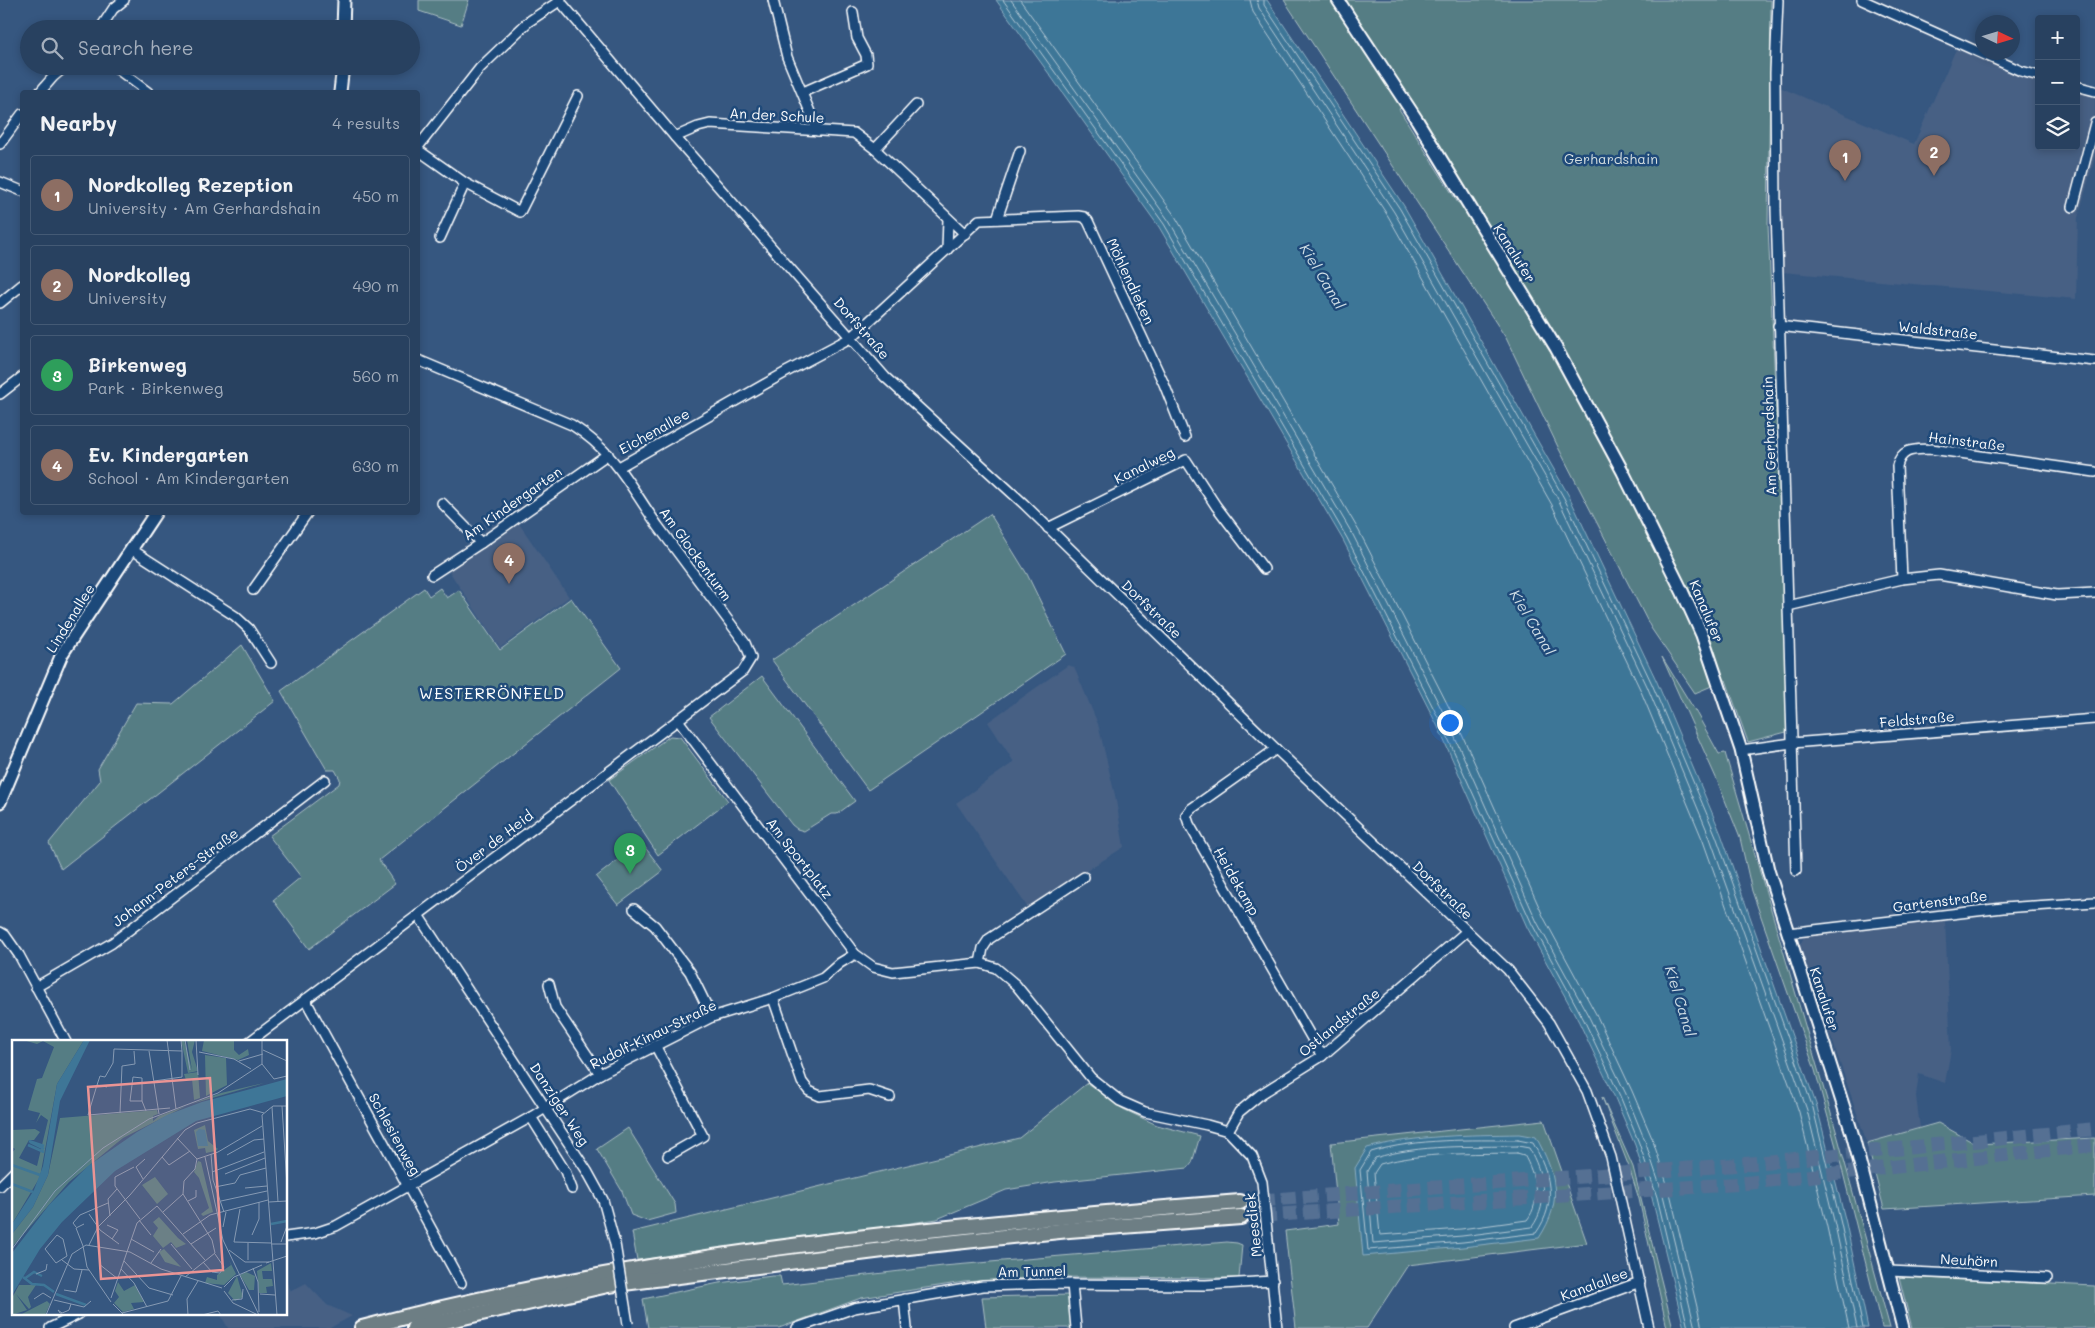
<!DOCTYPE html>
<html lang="en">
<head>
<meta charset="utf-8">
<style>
  :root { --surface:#284160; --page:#344c69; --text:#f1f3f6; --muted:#a5afbd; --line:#445a75; --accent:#ffd166 }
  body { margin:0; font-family:Mali,sans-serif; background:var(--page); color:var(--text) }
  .controls { position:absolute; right:15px; top:15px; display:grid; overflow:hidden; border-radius:5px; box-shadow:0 2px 8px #0003 }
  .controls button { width:45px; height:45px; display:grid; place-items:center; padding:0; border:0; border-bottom:1px solid var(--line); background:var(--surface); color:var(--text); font:25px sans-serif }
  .compass { position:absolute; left:1975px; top:15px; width:45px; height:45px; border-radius:50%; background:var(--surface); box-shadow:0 2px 8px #0003; rotate:94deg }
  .you { position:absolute; left:1449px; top:722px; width:18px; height:18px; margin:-12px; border:4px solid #fff; border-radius:50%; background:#1a73e8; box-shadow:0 0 0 8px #1a73e833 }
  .badge { display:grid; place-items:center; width:32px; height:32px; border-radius:50%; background:var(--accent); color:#fff; font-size:16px; font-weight:700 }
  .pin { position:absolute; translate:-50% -41px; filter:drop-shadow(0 1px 2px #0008) }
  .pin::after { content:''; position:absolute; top:26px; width:18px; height:15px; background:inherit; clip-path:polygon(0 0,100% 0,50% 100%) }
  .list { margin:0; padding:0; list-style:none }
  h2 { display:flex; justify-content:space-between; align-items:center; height:65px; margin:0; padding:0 20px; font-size:21px }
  h2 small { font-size:16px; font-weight:400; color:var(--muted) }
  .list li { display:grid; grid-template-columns:32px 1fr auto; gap:15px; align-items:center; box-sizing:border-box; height:80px; margin:0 10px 10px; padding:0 10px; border:1px solid var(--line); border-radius:5px }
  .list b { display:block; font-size:19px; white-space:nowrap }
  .list p { margin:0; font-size:16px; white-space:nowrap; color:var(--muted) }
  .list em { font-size:16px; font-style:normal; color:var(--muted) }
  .icon { flex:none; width:28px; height:28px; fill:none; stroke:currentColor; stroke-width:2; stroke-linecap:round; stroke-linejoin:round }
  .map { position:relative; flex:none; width:2095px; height:1328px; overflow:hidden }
  .search { position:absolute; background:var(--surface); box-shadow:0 2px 8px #0003; left:20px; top:20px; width:400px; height:55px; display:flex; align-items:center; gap:12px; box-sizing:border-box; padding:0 18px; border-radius:28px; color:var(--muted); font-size:19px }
  .panel { position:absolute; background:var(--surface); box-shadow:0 2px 8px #0003; left:20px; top:90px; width:400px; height:425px; border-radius:5px }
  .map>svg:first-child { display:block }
  .built { fill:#466084 }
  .green { fill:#557d84; stroke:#aabec2; fill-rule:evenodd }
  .water { fill:#3e7697; stroke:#8badc1 }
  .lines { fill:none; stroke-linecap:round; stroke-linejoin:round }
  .shore { stroke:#b2c8d5; stroke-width:1 }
  .trunk-tunnel { stroke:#547093; stroke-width:14; stroke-dasharray:14 7; stroke-linecap:butt }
  .minor-casing { stroke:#fff; stroke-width:12 }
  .tertiary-casing { stroke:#fff; stroke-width:15 }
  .trunk-casing { stroke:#fff; stroke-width:18 }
  .minor { stroke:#1f4a7a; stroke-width:9 }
  .tertiary { stroke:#1f4a7a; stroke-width:11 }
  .trunk { stroke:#6d7e84; stroke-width:14 }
  .minor-bridge-casing { stroke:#fff; stroke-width:12; stroke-linecap:butt }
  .minor-bridge { stroke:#1f4a7a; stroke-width:9 }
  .labels { text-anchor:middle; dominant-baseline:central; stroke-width:5; stroke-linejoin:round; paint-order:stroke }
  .street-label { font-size:14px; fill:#fff; stroke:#1f4a7a }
  .park-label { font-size:14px; fill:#d4dee0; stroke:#1f4a7a }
  .water-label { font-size:15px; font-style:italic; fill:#cfdde5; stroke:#1f4a7a }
  .quarter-label { font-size:16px; letter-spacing:1px; fill:#fff; stroke:#1f4a7a }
  .inset-river { fill:none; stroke:#3e7697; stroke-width:2.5 }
  .inset-road { fill:none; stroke:#869ab3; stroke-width:1 }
  .view { fill:#ea9494; fill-opacity:0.15; stroke:#ea9494; stroke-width:2.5 }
  .inset-edge { fill:none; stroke:#fff; stroke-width:2.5 }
</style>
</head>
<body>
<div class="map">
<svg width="2095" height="1328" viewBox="0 0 2095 1328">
  <rect width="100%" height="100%" fill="#365780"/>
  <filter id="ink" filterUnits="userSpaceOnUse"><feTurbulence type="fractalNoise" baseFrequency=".02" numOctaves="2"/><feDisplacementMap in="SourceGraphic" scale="10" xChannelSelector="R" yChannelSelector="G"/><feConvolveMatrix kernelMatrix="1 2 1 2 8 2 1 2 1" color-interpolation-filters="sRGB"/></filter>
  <g filter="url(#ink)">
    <g class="built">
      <polygon points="1956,49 2019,74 2039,80 2039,146 2076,146 2076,90 2095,95 2095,157 2078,218 2076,299 1782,272 1777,86 1914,144"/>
      <polygon points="518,522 569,597 500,648 449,571"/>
      <polygon points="1068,665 1074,667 1098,724 1115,795 1124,847 1028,908 956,803 1014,762 988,722"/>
      <polygon points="1945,920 1951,1050 1945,1083 1919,1074 1916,1096 1920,1128 1867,1143 1800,945 1805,935"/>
      <polygon points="286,1281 291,1291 306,1283 327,1305 352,1316 330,1328 228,1328 220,1314 286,1314"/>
    </g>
    <g class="green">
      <polygon points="419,0 469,0 461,25 419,11"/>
      <path d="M1284,0H1771L1768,225L1790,731L1748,742L1726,680L1695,693L1651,628L1559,449L1506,338ZM1402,108L1460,202L1458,203L1399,109Z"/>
      <polygon points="990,514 1027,574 1066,654 868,790 772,660"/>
      <polygon points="424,588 429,596 440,588 447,598 459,590 500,650 571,598 621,668 379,860 395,884 309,949 273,900 301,877 269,836 339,784 340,779 335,770 327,770 281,691"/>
      <polygon points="242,645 275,701 61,869 49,843 100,781 98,769 136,703 173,704"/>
      <polygon points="1662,657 1697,714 1719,754 1725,753 1837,1134 1890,1328 1882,1328 1841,1165 1815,1070 1752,891 1740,838 1717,780"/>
      <polygon points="762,676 855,801 837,814 831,814 804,831 797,829 792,825 709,717"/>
      <polygon points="670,736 680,737 728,801 658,855 609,780"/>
      <polygon points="641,842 663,871 618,905 596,877"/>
      <polygon points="1087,1083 1123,1109 1157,1125 1200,1136 1192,1163 1188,1168 1055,1182 1006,1190 937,1219 793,1241 637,1260 632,1232 1019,1138"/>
      <polygon points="1602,1097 1633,1167 1673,1328 1667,1328 1639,1199 1629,1167"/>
      <polygon points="1544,1120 1587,1243 1408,1265 1367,1328 1296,1328 1285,1231 1339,1224 1331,1143"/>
      <polygon points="1938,1123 1976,1144 2095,1138 2095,1196 1884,1209 1867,1143"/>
      <polygon points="628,1128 675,1204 676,1213 647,1221 631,1215 622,1191 597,1149"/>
      <polygon points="1227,1242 1237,1243 1242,1245 1239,1278 1043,1277 964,1282 861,1298 779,1328 648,1328 643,1299 719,1283 772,1276 780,1276 782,1285 943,1266"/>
      <polygon points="1899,1277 2095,1286 2095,1328 1912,1328"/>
      <polygon points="1070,1295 1072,1328 986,1328 982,1297"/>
    </g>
    <g class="water">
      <polygon points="996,0 1267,0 1404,206 1569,496 1657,682 1721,834 1817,1107 1846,1223 1868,1328 1684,1328 1652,1198 1635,1145 1615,1098 1579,1022 1527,927 1438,727 1343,540 1159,227"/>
      <path d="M1519,1134L1536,1137C1556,1174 1564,1200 1539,1238L1463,1247L1363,1256L1355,1168L1367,1148C1417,1135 1468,1135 1519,1134Z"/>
    </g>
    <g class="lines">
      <g class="shore">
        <polyline points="1003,0 1164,224 1347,538 1442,725 1532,924 1584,1020 1620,1096 1639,1143 1657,1197 1688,1328"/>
        <polyline points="1011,0 1169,221 1353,535 1448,722 1537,922 1589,1017 1626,1094 1645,1141 1663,1195 1695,1328"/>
        <polyline points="1020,0 1175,216 1359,531 1455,719 1544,918 1596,1014 1632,1091 1652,1138 1670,1193 1702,1328"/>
        <polyline points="1250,0 1253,12 1388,216 1552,505 1640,689 1703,841 1799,1112 1827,1227 1849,1328"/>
        <polyline points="1257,0 1259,8 1394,212 1559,501 1647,686 1710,838 1807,1110 1835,1225 1857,1328"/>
        <polyline points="1264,0 1264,5 1400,209 1564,498 1652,684 1716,836 1813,1108 1841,1224 1863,1328"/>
        <path d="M1518,1140L1533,1143C1550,1173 1558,1202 1536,1233L1463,1242L1368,1250L1360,1170L1371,1152C1418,1138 1470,1140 1518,1140Z"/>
        <path d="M1518,1146L1529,1148C1543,1173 1550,1202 1532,1227L1462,1236L1373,1243L1367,1171L1375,1158C1420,1144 1471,1147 1518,1146Z"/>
        <path d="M1517,1153L1524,1155C1535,1174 1542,1201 1527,1220L1461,1229L1380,1235L1374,1173L1380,1164C1424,1152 1472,1154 1517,1153Z"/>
      </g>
      <g class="trunk-tunnel">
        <polyline points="1240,1202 1735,1165 2095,1129"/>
        <polyline points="1241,1217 1737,1184 2095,1145"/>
      </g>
      <g class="minor-casing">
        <g id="minor">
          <polyline points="559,0 675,137 885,377 1024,504 1276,749 1508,970 1549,1023 1587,1091 1611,1157 1649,1328"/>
          <polyline points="773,0 787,57 818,131"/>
          <polyline points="1778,0 1775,73 1776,209 1796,871"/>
          <polyline points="1862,0 2021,71 2039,76"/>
          <polyline points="100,29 113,9 124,0"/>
          <polyline points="113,66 148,92"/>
          <polyline points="2076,86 2095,91"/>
          <polyline points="40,92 53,77 66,66"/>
          <polyline points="803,92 867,64 866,55 857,38 853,12"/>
          <polyline points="675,137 698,127 710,124 854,133 875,149 965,234"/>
          <polyline points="0,144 22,114"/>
          <polyline points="418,147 480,68 528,22 561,0"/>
          <polyline points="875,149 916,105"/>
          <polyline points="418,150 465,183 520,212 578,96"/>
          <polyline points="0,182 22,191"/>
          <polyline points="2073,207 2095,123"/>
          <polyline points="997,219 1020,151"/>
          <polyline points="440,238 465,183"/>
          <polyline points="947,250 948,219"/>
          <polyline points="0,303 22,285"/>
          <polyline points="1778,326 2095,361"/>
          <polyline points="0,394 22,377"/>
          <polyline points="619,467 788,371 852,337 979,220 1078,216 1084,217 1088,221 1164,384 1185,437"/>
          <polyline points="442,503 481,543"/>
          <polyline points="1048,528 1186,460 1216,506 1264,569"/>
          <polyline points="131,549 235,616 249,629 271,663"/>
          <polyline points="432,575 481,543 608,454"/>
          <path d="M1902,579L1897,466C1902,447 1915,450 1931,449L2095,472"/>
          <polyline points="253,590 308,512"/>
          <polyline points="1788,606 1902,579 1939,575 2057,595 2095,593"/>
          <polyline points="678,720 855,954 873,967 893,972 980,963 996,968 1016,985 1091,1078 1120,1101 1145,1112 1207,1125 1228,1131 1252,1156 1262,1182 1277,1328"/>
          <polyline points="1276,749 1191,809 1186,815 1189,824 1322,1056"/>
          <polyline points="1741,750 1792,743 2095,719"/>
          <polyline points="634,909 655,926 690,972 712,1017"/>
          <polyline points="418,915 587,1171 603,1200 615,1244"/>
          <polyline points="0,932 5,935 19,955 66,1042"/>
          <polyline points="1788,933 2003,908 2095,902"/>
          <polyline points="980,963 983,948 989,939 1084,877"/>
          <polyline points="549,984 555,1007 600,1074"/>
          <polyline points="36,987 112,943 325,780"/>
          <polyline points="773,998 802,1082 809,1091 820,1096 869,1090 890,1097"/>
          <polyline points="305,999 461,1283"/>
          <path d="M249,1042L743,671L751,658L745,643C716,604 687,565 658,526C629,485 616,453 572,425L418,360"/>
          <polyline points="655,1045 703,1136 668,1156"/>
          <polyline points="531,1117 565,1171 572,1189"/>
          <polyline points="1228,1131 1239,1112 1261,1094 1322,1056 1467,931"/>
          <polyline points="0,1186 14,1172"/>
          <polyline points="286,1237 315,1233 336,1226 531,1117 600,1074 712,1017 773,998 823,978 840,963 855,954"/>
          <polyline points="1889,1271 2047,1278"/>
          <polyline points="1072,1284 1076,1328"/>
          <polyline points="904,1299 907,1328"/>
          <polyline points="50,1328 79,1314"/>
          <polyline points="797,1328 854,1308 983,1286 1049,1284 1206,1285 1273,1281"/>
          <polyline points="1514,1328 1640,1282"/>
        </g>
      </g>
      <g class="tertiary-casing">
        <g id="tertiary">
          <polyline points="1338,0 1417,120 1556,348 1623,472 1682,591 1702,635 1741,750 1768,870 1852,1133 1903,1328"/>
          <polyline points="343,29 344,0"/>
          <polyline points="340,92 343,66"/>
          <polyline points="0,802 62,654 156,512"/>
        </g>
      </g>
      <g class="trunk-casing">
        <g id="trunk">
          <path d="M362,1328C649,1252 946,1225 1240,1202"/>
          <polyline points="414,1328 608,1285 899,1248 1069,1230 1241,1217"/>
        </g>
      </g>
      <use href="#minor" class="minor"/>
      <use href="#tertiary" class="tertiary"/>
      <use href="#trunk" class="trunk"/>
      <g class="minor-bridge-casing">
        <polyline id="minor-bridge" points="615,1244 628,1324"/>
      </g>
      <use href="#minor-bridge" class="minor-bridge"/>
    </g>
  </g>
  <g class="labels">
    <g class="street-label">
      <text transform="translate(777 115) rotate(3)">An der Schule</text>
      <text transform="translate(1515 253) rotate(58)">Kanalufer</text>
      <text transform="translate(1131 281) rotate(65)">Möhlendieken</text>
      <text transform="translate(862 328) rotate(49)">Dorfstraße</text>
      <text transform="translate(1938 330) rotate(6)">Waldstraße</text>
      <text transform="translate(654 431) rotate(-29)">Eichenallee</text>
      <text transform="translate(1769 436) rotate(-92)">Am Gerhardshain</text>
      <text transform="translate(1967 441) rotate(7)">Hainstraße</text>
      <text transform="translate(1144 465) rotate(-26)">Kanalweg</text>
      <text transform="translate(512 503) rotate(-35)">Am Kindergarten</text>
      <text transform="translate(696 554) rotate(54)">Am Glockenturm</text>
      <text transform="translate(1152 609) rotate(44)">Dorfstraße</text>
      <text transform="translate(1707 611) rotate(67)">Kanalufer</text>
      <text transform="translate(70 618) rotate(-58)">Lindenallee</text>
      <text transform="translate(1917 719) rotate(-5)">Feldstraße</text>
      <text transform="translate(494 841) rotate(-37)">Över de Heid</text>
      <text transform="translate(800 858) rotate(52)">Am Sportplatz</text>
      <text transform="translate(175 877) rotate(-37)">Johann-Peters-Straße</text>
      <text transform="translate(1237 881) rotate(60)">Heidekamp</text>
      <text transform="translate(1443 890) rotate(44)">Dorfstraße</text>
      <text transform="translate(1940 901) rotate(-7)">Gartenstraße</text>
      <text transform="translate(1825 999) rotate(72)">Kanalufer</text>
      <text transform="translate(1339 1022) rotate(-39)">Ostlandstraße</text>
      <text transform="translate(653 1034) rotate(-26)">Rudolf-Kinau-Straße</text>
      <text transform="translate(560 1104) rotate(57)">Danziger Weg</text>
      <text transform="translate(395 1134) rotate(61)">Schlesienweg</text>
      <text transform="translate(1253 1225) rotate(-96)">Meesdiek</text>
      <text transform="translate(1969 1260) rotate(3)">Neuhörn</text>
      <text transform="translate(1032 1271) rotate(-1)">Am Tunnel</text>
      <text transform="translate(1594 1284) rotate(-20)">Kanalallee</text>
    </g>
    <g class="park-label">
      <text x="1611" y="158">Gerhardshain</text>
    </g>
    <g class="water-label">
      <text transform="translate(1323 276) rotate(59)">Kiel Canal</text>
      <text transform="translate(1533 622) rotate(59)">Kiel Canal</text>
      <text transform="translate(1681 1001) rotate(73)">Kiel Canal</text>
    </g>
    <g class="quarter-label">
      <text x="492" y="692">WESTERRÖNFELD</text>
    </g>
  </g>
  <g transform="translate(12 1040)">
    <rect width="275" height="275" fill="#365780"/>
    <path d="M11,0H72L45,44L28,137L0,184V113L3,109L0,107V90L23,89L28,92L22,100H17L7,118L25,126L36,80L29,75L24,83L28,73L16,70L25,39L30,38L42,7L31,1L25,4ZM169,0H172L180,30L175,0H183L180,12L186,31L176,33ZM192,0H222V10L227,15L236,9L237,15L226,20L190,11ZM193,15L214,18L215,45L194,56ZM186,32L188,58L182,60L180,39L174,40L172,34ZM252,43L176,65L111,98L57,142L0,207V194L21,167L36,135L48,78L145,70L146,74L141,76V81L147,76L182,63L209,53ZM193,85L196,101L206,109L203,111L194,113L193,108L186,109L182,90ZM186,121L189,122L201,172L191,176L189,174L197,168L187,138L182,132ZM143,137L156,154L145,164L130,145ZM147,177L166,198L174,204L164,208L159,202L151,208L141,196L146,188L141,182ZM152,209L169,227L153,222L147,212ZM217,220L224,234L212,245L193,243L195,237L205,240V235L219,225ZM259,223L260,231H250L251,239H260L261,246L254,247L255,253H247L249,275L245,231ZM234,232L243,236L242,250H237L228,235ZM225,236L231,257L223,261L216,253ZM106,242L112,251L123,245L132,262L119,263L122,269L111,272L102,263L107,257L103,251ZM7,245H24L16,257L19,267L17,269L4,254L15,270L0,275V258ZM35,261L38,264L33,275H8Z" fill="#557d84"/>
    <path d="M72,0H78L48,61L36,135L21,167L0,194V184L22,150L31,126L45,44ZM275,39V56L184,81L103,131L50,182L28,209L0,255V213L37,165L76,126L125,92L155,75L190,62ZM187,89L193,90L196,106H186L184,92Z" fill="#3e7697"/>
    <path class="inset-river" d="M17,101L32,106M18,102L32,109M16,105L32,112M0,125L28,135M0,144L21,152M259,184L275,181M11,237L20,244L32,245L42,252M12,239L22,232L30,236M44,254L74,265"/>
    <path class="inset-road" d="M155,0L164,69M173,0L178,30M184,0L186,35M250,0V24M251,10L275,21M137,11L147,74M187,12L222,19L239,29M227,21L251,14M250,24L262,39L275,36M142,41L170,37V11M85,45L88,36L93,37L101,23L102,9L170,11L169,0M95,47L85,45L76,75L158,68M130,61V38L121,37L118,61H130L134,71M270,66L275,146M260,67L266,162M108,73L110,26L123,24L122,11M165,98L185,119M199,114L201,140L212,172M215,115L242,100L252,99M150,117L157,125L178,111M193,117L211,200L247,275M185,119L206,112L250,86M122,127L103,137V146L128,179M200,132L252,112M213,134L253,118M131,139L124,127L133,119M203,147L223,143L228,135L254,128M233,148L255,146M171,154L200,200L203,213L173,237M176,161L184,157V150M209,161L255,151M257,162L275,161M228,169L222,202L259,203M151,172L171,154L172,141L183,129L185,119M77,174L88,190L107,204M98,176L96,159L105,149M127,180L139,195M95,185L106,190L100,199M64,187L61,183L68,175L96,163M211,187L214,172M171,194L198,175L256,160M45,195L51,199L55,216L44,223L33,209ZM240,195L247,179V162M119,199L142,212M269,202L275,186M159,204L180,229M179,204L204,188M259,204H275M77,205L86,187L118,155L173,90L185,83L238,69L252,73M71,206L75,227L99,262M71,206L64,188L72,184M0,209L43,151L91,108L137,79L206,53L250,24M217,210L233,222H257M50,220L62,229L77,230M236,220V203M112,221L137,248L161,255M191,222L200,232L208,233L212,227L203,214M139,223L149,209M254,223L275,216M87,224L106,239M241,228L246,242L247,272M109,229L122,243L135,267M24,234L34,230L35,224M212,247L222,237L250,225M52,250L64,252L70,230M212,251L221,263L244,274M248,254L263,255M99,258L125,183L145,166L193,220M22,259L31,253L39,258M42,260L72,267L79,261M220,260L230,259L231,249M101,264L112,275M50,273L46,270L48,273H50L55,271L57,270L59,264M110,273L156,261L169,236M34,275L60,214L74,205L118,212L149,229L210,248M176,275L175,259L186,241M190,275L206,271L209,275M265,275L250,75L261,66H275"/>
    <path class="view" d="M198,38L211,230L89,239L76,47Z"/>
    <rect width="275" height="275" class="inset-edge"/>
  </g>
</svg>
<div class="controls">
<button>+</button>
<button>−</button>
<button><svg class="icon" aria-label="layers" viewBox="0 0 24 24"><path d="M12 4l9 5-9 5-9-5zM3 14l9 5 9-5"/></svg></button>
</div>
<svg class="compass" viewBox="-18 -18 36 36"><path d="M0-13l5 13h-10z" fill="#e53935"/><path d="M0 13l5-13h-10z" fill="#a5afbd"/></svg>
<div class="you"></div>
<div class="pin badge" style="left:1845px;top:181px;background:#8d6e63">1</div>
<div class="pin badge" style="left:1934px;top:176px;background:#8d6e63">2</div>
<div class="pin badge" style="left:630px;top:874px;background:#2e9e5b">3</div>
<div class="pin badge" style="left:509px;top:584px;background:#8d6e63">4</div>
<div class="search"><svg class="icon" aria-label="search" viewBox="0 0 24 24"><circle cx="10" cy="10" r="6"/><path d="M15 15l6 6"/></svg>Search here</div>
<section class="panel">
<h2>Nearby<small>4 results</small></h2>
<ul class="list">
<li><span class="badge" style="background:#8d6e63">1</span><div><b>Nordkolleg Rezeption</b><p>University · Am Gerhardshain</p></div><em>450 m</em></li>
<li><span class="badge" style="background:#8d6e63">2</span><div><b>Nordkolleg</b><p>University</p></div><em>490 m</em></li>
<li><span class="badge" style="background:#2e9e5b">3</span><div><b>Birkenweg</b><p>Park · Birkenweg</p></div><em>560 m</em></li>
<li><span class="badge" style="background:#8d6e63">4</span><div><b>Ev. Kindergarten</b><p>School · Am Kindergarten</p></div><em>630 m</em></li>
</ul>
</section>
</div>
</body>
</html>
